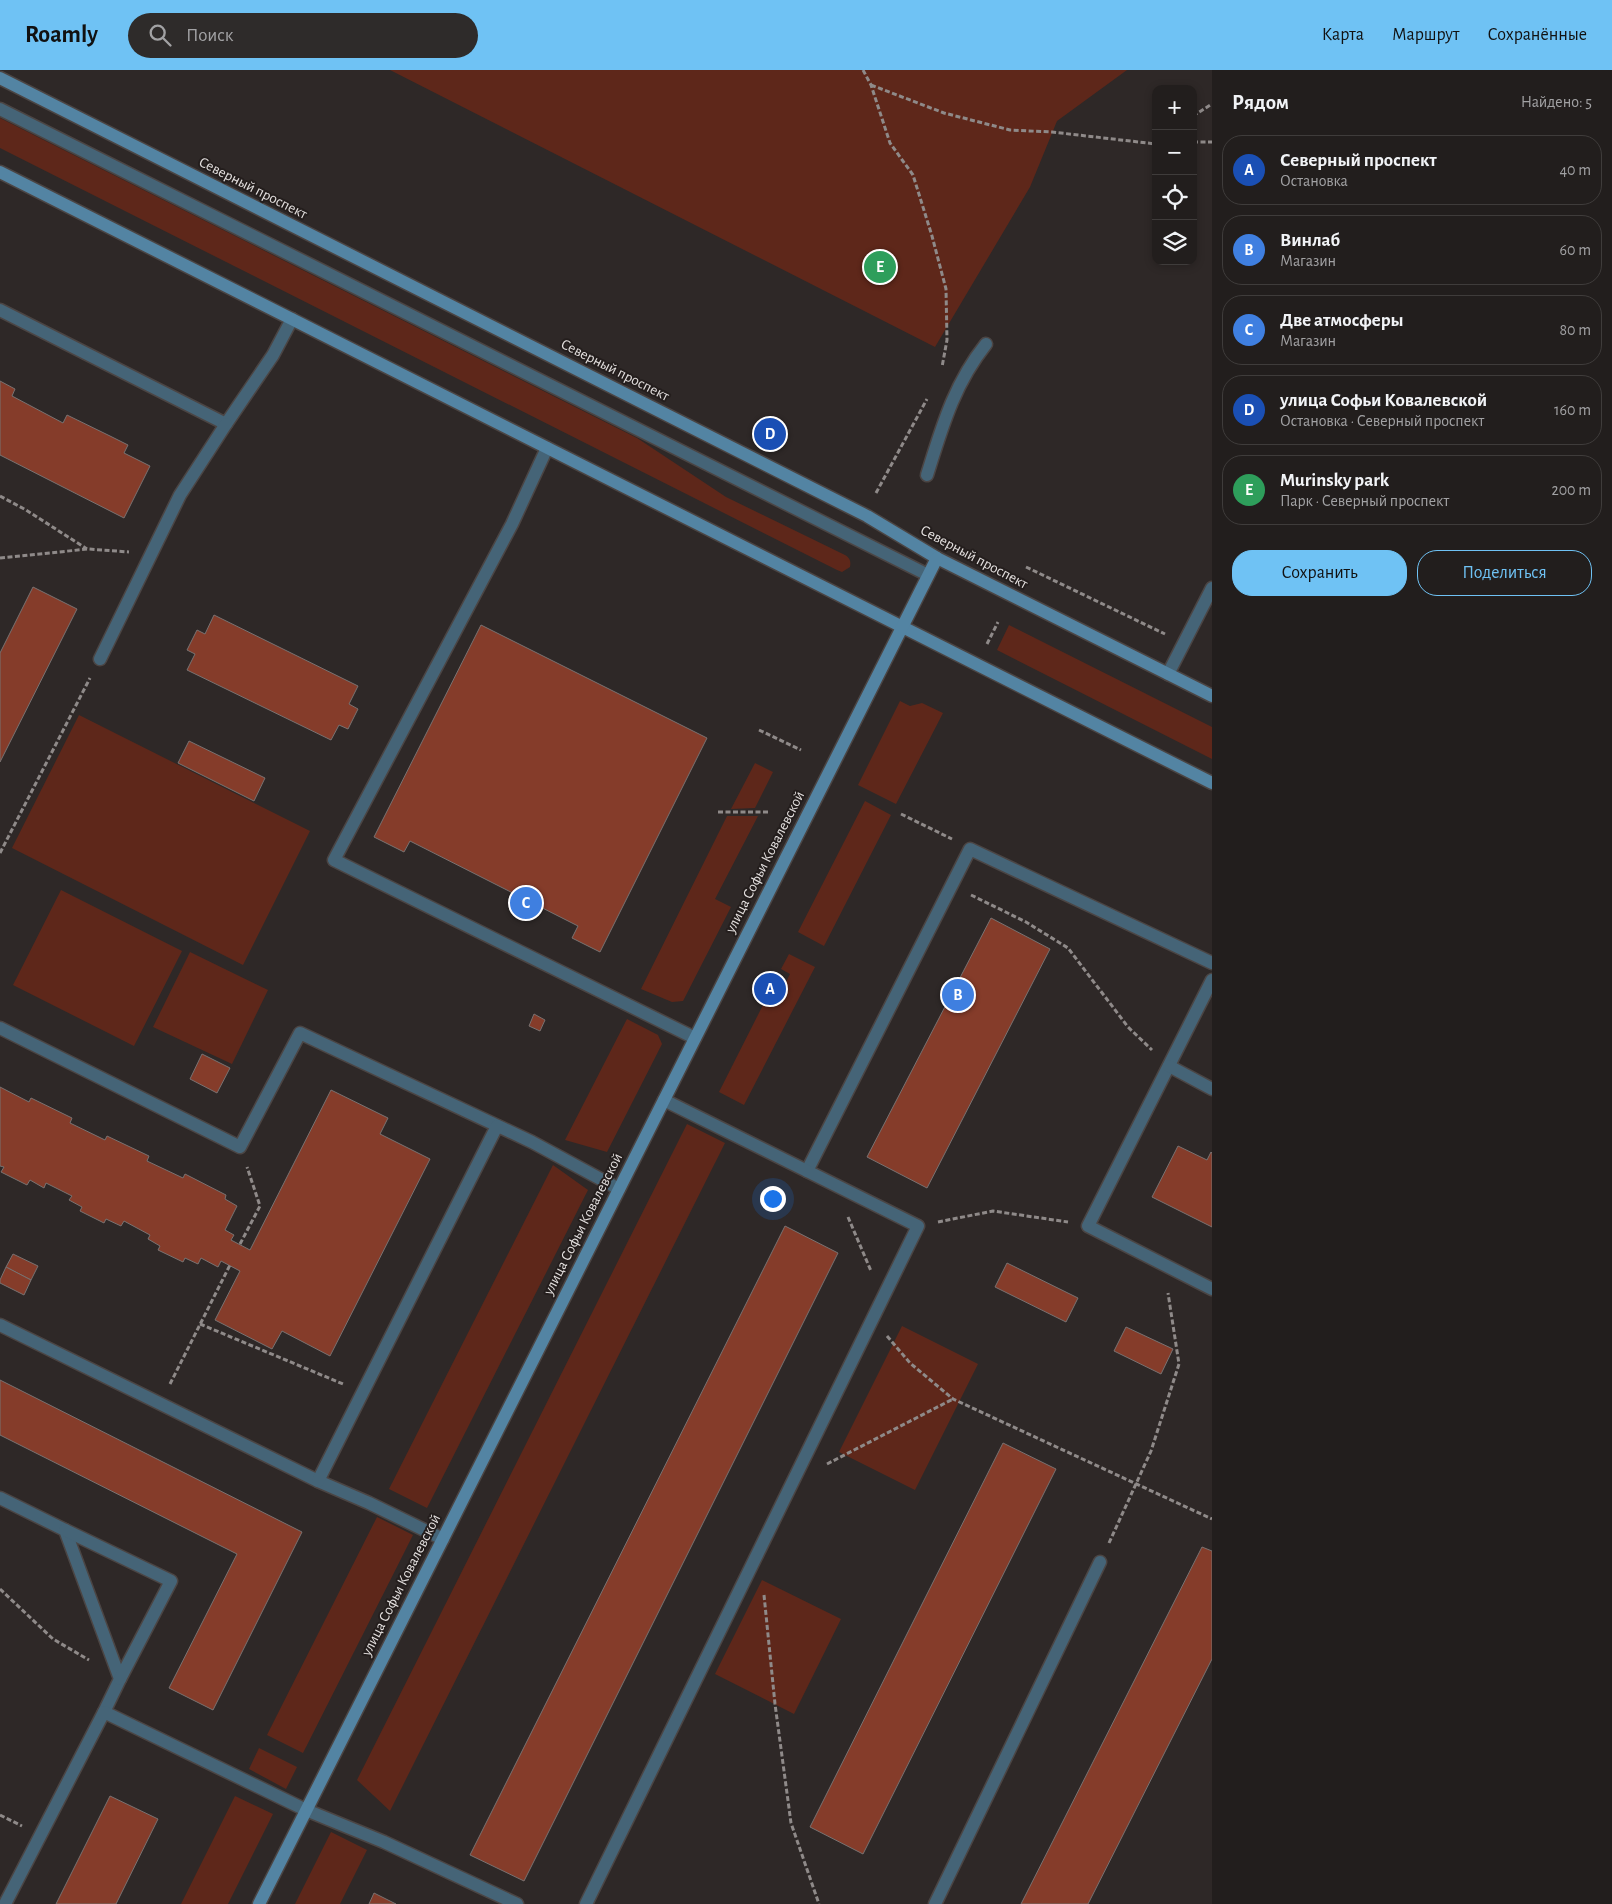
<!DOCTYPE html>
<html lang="ru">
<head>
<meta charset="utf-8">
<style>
  :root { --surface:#221e1d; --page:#2e2b2a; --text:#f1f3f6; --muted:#a2a2a4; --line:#3f3c3b; --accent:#6fc2f4 }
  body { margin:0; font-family:"Alegreya Sans",sans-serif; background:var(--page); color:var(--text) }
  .controls { position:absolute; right:15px; top:15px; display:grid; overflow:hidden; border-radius:10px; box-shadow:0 2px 8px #0003 }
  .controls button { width:45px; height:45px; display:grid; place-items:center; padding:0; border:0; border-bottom:1px solid var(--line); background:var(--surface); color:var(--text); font:25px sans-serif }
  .you { position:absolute; left:772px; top:1128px; width:18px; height:18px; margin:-12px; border:4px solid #fff; border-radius:50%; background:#1a73e8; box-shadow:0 0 0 8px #1a73e833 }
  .badge { display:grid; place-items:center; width:32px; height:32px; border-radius:50%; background:var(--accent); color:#fff; font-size:16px; font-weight:700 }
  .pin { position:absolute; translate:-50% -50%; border:2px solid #fff; box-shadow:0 1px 5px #0006 }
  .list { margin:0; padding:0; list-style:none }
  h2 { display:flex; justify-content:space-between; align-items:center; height:65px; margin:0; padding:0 20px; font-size:21px }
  h2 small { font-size:16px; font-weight:400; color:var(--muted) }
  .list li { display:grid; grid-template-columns:32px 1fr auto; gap:15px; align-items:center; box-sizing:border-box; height:70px; margin:0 10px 10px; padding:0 10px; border:1px solid var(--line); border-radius:20px }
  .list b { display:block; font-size:19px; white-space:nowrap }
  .list p { margin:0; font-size:16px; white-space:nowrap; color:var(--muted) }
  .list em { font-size:16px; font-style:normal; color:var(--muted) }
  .actions { display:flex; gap:10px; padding:15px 20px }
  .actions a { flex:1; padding:11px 0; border:1px solid var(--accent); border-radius:20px; text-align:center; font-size:18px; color:var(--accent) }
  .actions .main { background:var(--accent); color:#111 }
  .icon { flex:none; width:28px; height:28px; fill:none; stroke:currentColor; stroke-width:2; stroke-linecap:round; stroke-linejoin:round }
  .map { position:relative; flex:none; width:1212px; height:1834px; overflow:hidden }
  header { display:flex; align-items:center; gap:30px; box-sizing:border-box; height:70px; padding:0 25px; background:var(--accent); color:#111 }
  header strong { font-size:24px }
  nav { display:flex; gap:28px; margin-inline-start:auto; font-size:18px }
  .search { width:350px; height:45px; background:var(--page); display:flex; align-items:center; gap:12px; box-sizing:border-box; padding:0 18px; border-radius:28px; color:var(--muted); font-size:19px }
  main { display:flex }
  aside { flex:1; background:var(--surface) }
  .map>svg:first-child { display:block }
  .green { fill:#5e271a }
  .building { fill:#853c2a; stroke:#797271 }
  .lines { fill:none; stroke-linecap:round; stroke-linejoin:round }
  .lane-casing { stroke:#4b4544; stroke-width:15 }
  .street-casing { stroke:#4b4544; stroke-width:15 }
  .secondary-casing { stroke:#4b4544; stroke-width:15 }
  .path { stroke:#8f8a89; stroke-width:3; stroke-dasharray:5 2.5; stroke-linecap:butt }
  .lane { stroke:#456477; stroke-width:12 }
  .street { stroke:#456477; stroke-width:12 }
  .secondary { stroke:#5384a3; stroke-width:12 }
  .labels { text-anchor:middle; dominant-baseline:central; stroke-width:4; stroke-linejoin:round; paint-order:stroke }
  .street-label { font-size:15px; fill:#e4e0df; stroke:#241e1d }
</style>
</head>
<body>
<header>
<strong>Roamly</strong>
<div class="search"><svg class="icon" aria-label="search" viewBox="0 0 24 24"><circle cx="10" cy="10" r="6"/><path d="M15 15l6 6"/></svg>Поиск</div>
<nav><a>Карта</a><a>Маршрут</a><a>Сохранённые</a></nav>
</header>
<main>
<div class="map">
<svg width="1212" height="1834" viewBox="0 0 1212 1834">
  <rect width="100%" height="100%" fill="#2e2827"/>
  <g class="green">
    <polygon points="390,0 1127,0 1057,51 1030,117 935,277"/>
    <path d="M0,48L637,368L726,427L845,485C850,488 851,491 850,497L842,502L837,500L0,78Z"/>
    <polygon points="1009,555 1212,657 1212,689 997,580"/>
    <polygon points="900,631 910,636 922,633 943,643 896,734 858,715"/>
    <polygon points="79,645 310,761 243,895 12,778"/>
    <polygon points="755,693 773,702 755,738 731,739"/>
    <polygon points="865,731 891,745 824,876 798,862"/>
    <polygon points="727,746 758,746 715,829 731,837 683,931 672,932 641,919"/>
    <polygon points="61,820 182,881 134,976 13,915"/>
    <polygon points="190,882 268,920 232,994 153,957"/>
    <polygon points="789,884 815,897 744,1035 719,1022 765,931 774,936 790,904 781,899"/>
    <polygon points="627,949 658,965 662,974 607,1082 565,1070"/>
    <polygon points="687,1054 725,1073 390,1741 357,1710"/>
    <polygon points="553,1095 588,1120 427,1438 389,1419"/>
    <polygon points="902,1256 978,1294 915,1420 839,1382"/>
    <polygon points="377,1447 413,1465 303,1683 267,1665"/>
    <polygon points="762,1510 841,1549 794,1644 715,1604"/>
    <polygon points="259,1678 297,1697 286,1719 249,1699"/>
    <polygon points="235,1726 273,1744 228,1834 181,1834"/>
    <polygon points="331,1762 367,1780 340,1834 295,1834"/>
  </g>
  <g class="building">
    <polygon points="0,311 15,319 12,326 63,353 67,345 110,366 128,375 124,383 150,396 124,448 0,385"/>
    <polygon points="33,517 77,539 0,692 0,583"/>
    <polygon points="214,545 358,616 349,634 358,639 348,659 339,655 331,670 187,600 195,584 187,580 197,560 205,564"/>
    <polygon points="481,555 707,668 600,882 572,868 578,856 410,771 404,782 374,767"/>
    <polygon points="189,671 265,708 254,731 178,693"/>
    <polygon points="991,848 1050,879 927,1118 867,1087"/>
    <polygon points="534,944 545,950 540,961 529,956"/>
    <polygon points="202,984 230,998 217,1023 190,1009"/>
    <polygon points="0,1017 29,1032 31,1028 72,1048 70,1053 105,1070 107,1066 149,1086 147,1091 183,1108 185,1104 226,1125 225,1129 237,1136 225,1160 234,1165 231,1170 250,1180 331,1020 388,1048 380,1064 430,1089 330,1286 282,1261 272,1279 215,1250 240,1201 221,1191 218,1197 201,1188 198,1194 185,1188 183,1192 158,1180 160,1176 148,1169 150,1165 124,1151 121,1156 106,1149 104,1153 80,1141 82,1137 69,1130 72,1126 46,1113 44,1118 30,1110 27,1115 1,1102 4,1097 0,1096"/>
    <polygon points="1178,1076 1207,1090 1211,1082 1212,1083 1212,1157 1152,1127"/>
    <polygon points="785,1156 838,1183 524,1811 470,1785"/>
    <polygon points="13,1184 38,1196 31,1210 6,1197"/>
    <polygon points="1007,1193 1078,1228 1066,1252 995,1217"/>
    <polygon points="6,1197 31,1210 24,1225 0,1213 0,1210"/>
    <polygon points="1126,1257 1173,1279 1161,1304 1114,1281"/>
    <polygon points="0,1310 302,1462 213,1640 169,1618 237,1484 0,1365"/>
    <polygon points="1003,1373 1056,1399 863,1784 810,1757"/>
    <polygon points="1202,1477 1212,1481 1212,1589 1088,1834 1021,1834"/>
    <polygon points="110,1726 158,1749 116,1834 56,1834"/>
    <polygon points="374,1823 396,1834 369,1834"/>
  </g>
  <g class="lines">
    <g class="lane-casing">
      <g id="lane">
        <polyline points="0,240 226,354 273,285 292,249"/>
        <polyline points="547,378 512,454 334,790 695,968"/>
        <path d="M927,405C942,357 954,314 986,274"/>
        <polyline points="100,589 180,425 226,354"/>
        <polyline points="1168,604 1212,518"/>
        <polyline points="1212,910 1088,1156 1212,1219"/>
        <polyline points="0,958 240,1077 300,963 532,1072 619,1119"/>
        <polyline points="1169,996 1212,1019"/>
        <polyline points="807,1101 970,779 1212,893"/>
        <polyline points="0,1255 318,1411 369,1433 443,1469"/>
        <polyline points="318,1411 497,1056"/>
        <polyline points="0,1428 65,1460 120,1609 104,1642"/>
        <polyline points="65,1460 171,1511 120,1609"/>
        <polyline points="5,1834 104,1642 306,1740 384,1772 517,1834"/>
        <polyline points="586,1834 918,1156 664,1030"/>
        <polyline points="935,1834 1100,1492"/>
      </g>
    </g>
    <g class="street-casing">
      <polyline id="street" points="0,39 928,505"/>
    </g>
    <g class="secondary-casing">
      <g id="secondary">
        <polyline points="0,8 867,446 937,488 1212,626"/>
        <polyline points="0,102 1212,713"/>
        <polyline points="259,1834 937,488"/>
      </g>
    </g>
    <g class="path">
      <polyline points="863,0 871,15 890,73 913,105 932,166 946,219 947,270 942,297"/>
      <polyline points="871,15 944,43 1010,60 1052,62 1156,74"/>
      <polyline points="1193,46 1212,34"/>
      <polyline points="1193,72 1212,72"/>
      <polyline points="876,423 927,329"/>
      <polyline points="0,426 26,440 87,479"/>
      <polyline points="0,488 88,479 129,482"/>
      <polyline points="1026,497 1165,564"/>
      <polyline points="987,574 998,552"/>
      <polyline points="759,660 801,680"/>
      <polyline points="718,742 769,742"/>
      <polyline points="901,744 952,769"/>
      <polyline points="0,783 90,608"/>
      <polyline points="971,825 1026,852 1068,878 1128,957 1152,980"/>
      <polyline points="848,1147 871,1201"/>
      <polyline points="938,1152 993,1141 1068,1152"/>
      <polyline points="240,1174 260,1136 247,1097"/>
      <polyline points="200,1254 343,1314"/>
      <polyline points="887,1266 910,1293 953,1329 1212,1449"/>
      <polyline points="170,1314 230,1195"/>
      <polyline points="827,1394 953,1329"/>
      <polyline points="1109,1473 1151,1381 1179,1294 1168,1223"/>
      <polyline points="0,1519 53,1569 89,1590"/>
      <polyline points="764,1525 775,1634 791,1753 819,1834"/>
      <polyline points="0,1745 22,1756"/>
    </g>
    <use href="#lane" class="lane"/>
    <use href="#street" class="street"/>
    <use href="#secondary" class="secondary"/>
  </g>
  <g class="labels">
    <g class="street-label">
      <text transform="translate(253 118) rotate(27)">Северный проспект</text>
      <text transform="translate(615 300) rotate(27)">Северный проспект</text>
      <text transform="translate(974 487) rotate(28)">Северный проспект</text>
      <text transform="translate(765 792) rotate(-63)">улица Софьи Ковалевской</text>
      <text transform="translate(583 1154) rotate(-63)">улица Софьи Ковалевской</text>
      <text transform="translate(401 1515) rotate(-63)">улица Софьи Ковалевской</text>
    </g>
  </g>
</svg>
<div class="controls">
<button>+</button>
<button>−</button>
<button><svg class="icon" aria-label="locate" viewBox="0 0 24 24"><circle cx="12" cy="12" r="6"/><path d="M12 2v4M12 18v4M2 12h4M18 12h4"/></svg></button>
<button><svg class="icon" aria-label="layers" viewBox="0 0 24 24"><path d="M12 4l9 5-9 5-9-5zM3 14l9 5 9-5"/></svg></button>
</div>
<div class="you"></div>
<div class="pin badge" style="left:770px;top:919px;background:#1a4fb4">A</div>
<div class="pin badge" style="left:958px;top:925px;background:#3f7fe0">B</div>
<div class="pin badge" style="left:526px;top:833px;background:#3f7fe0">C</div>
<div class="pin badge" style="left:770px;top:364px;background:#1a4fb4">D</div>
<div class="pin badge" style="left:880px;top:197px;background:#2e9e5b">E</div>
</div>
<aside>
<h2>Рядом<small>Найдено: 5</small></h2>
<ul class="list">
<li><span class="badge" style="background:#1a4fb4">A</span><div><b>Северный проспект</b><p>Остановка</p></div><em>40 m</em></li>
<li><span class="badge" style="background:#3f7fe0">B</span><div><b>Винлаб</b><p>Магазин</p></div><em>60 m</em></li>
<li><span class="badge" style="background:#3f7fe0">C</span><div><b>Две атмосферы</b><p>Магазин</p></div><em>80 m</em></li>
<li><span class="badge" style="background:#1a4fb4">D</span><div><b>улица Софьи Ковалевской</b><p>Остановка · Северный проспект</p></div><em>160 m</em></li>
<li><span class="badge" style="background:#2e9e5b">E</span><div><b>Murinsky park</b><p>Парк · Северный проспект</p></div><em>200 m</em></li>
</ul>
<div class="actions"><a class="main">Сохранить</a><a>Поделиться</a></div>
</aside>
</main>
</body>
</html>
